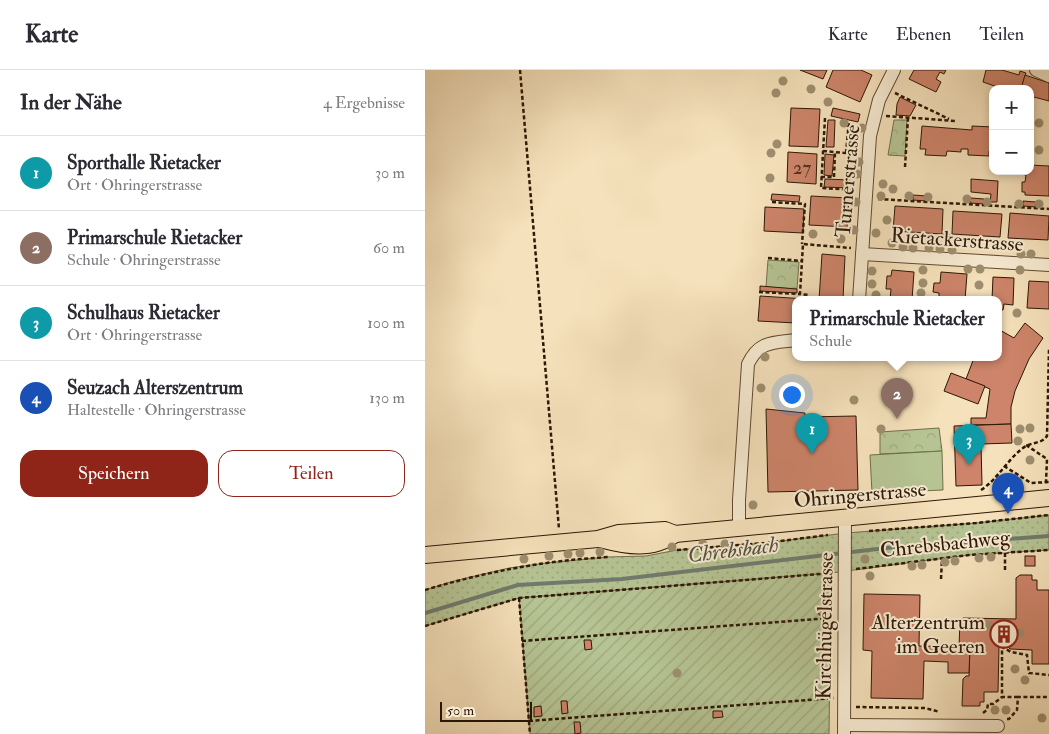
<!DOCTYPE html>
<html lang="de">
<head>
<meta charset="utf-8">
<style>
  :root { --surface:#fff; --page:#f7f7f7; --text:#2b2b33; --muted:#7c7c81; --line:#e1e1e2; --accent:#8f2418 }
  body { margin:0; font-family:"IM FELL Double Pica",serif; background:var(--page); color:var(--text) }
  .controls { position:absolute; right:15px; top:15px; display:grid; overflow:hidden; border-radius:10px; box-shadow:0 2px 8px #0003 }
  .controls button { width:45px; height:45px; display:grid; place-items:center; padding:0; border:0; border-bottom:1px solid var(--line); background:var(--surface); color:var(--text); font:25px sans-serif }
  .scale { position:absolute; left:15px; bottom:12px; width:92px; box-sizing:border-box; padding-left:5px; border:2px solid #2d1705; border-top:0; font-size:14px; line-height:18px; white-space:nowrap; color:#2d1705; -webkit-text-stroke:4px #f8ecd3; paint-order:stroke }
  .you { position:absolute; left:366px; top:324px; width:18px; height:18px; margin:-12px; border:4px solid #fff; border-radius:50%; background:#1a73e8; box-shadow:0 0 0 8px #1a73e833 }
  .badge { display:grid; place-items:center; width:32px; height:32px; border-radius:50%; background:var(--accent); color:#fff; font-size:16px; font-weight:700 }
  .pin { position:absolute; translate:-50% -41px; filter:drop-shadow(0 1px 2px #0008) }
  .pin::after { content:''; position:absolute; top:26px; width:18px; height:15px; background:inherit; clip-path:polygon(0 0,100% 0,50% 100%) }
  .popup { position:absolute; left:367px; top:226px; width:210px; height:65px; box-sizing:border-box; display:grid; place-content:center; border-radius:10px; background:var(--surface); filter:drop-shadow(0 1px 4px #0005); font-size:16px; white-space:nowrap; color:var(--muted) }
  .popup b { font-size:19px; color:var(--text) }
  .popup::after { content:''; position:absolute; left:50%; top:100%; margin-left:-10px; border:10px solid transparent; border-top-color:var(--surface) }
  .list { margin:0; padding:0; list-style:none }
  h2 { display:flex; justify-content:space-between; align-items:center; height:65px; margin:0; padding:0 20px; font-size:21px }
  h2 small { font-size:16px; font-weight:400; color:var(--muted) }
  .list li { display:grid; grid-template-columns:32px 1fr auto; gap:15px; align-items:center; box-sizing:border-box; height:75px; padding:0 20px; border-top:1px solid var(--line) }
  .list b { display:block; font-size:19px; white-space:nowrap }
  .list p { margin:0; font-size:16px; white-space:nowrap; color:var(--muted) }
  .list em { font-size:16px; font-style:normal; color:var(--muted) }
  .actions { display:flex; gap:10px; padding:15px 20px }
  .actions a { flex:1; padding:11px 0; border:1px solid var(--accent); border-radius:15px; text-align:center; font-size:18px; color:var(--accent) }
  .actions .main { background:var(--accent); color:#fff }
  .map { position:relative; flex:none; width:624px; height:664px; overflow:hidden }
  header { display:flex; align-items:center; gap:30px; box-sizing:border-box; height:70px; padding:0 25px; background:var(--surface); border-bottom:1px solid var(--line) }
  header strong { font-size:24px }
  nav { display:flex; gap:28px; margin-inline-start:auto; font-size:18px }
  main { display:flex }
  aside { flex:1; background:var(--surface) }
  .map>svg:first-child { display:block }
  .grass { fill:url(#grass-dots); stroke:#726e4c }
  .forest { fill:url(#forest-crowns); stroke:#726e4c }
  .garden { fill:url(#garden-furrows); stroke:#726e4c }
  .pitch { fill:#b6c494; stroke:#726e4c }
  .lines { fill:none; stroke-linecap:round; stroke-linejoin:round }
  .stream { stroke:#707b6d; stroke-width:4 }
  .building { fill:#cd846a; stroke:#2d1705 }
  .minor-casing { stroke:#5f4a32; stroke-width:14 }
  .major-casing { stroke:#2d1705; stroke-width:18 }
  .path { stroke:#2d1705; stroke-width:2.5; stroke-dasharray:4 2.5; stroke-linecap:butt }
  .minor { stroke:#f8ecd3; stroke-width:12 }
  .major { stroke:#f5e1bb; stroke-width:16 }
  .tree { fill:#9e8e6f }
  .labels { text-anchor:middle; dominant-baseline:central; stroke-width:4; stroke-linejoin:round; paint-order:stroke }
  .number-label { font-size:19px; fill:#55321e }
  .street-label { font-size:21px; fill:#2d1705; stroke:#f8ecd3 }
  .poi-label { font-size:21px; fill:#2d1705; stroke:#f8ecd3; text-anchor:end }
  .water-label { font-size:22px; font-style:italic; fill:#545142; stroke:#f8ecd3 }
</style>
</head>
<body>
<header>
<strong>Karte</strong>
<nav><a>Karte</a><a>Ebenen</a><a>Teilen</a></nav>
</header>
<main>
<aside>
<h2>In der Nähe<small>4 Ergebnisse</small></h2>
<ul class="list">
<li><span class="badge" style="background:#0f9aa8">1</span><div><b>Sporthalle Rietacker</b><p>Ort · Ohringerstrasse</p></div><em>30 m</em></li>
<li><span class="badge" style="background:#8d6e63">2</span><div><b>Primarschule Rietacker</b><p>Schule · Ohringerstrasse</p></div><em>60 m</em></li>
<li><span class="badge" style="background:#0f9aa8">3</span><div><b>Schulhaus Rietacker</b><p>Ort · Ohringerstrasse</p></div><em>100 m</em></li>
<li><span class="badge" style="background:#1a4fb4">4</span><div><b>Seuzach Alterszentrum</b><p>Haltestelle · Ohringerstrasse</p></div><em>130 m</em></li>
</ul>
<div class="actions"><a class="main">Speichern</a><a>Teilen</a></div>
</aside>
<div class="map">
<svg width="624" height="664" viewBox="0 0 624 664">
  <defs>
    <pattern id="grass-dots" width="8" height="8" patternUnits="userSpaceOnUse" patternTransform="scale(1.25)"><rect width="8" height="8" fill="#b6c494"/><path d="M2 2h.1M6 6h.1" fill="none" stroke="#9da87e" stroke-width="1.8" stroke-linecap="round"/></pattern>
    <pattern id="forest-crowns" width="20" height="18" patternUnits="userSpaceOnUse" patternTransform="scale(1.25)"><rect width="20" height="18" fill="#b6c494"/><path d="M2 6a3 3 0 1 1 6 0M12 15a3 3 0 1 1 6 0" fill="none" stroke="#9da87e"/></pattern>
    <pattern id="garden-furrows" width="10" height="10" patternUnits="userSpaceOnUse" patternTransform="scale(1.25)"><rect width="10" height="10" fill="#b6c494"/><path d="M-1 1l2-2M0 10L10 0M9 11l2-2" fill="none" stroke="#9da87e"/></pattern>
  </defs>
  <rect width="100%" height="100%" fill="#f5e1bb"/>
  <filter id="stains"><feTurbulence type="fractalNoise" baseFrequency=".004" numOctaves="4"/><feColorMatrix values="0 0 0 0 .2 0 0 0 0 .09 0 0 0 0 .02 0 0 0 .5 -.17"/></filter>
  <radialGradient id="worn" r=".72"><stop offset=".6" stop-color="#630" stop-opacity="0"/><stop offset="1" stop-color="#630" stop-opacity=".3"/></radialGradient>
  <polygon class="grass" points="624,445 624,480 544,485 406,503 94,528 0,556 0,520 29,511 84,498 121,493 182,487 221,486 252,480 340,473 421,463 551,453"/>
  <g class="forest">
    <polygon points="469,50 482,50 480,86 463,85"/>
    <polygon points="343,190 374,192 372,219 341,217"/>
    <polygon points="514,358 517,381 455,384 455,362"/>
  </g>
  <polygon class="garden" points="406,503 404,664 105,664 94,528"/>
  <polygon class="pitch" points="517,381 518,420 447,423 445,385"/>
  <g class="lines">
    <polyline class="stream" points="0,543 93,515 197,509 461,478 624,466"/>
  </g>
  <g class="building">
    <polygon points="375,0 402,0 398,9"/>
    <polygon points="408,0 436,0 447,5 435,32 401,17"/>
    <polygon points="489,0 521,0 519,4 515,2 511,9 516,12 511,22 484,9"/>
    <polygon points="561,0 577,0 594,5 595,1 601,3 596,19 578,19 558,12"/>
    <polygon points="600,5 624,13 624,31 605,26 605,19 596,19"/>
    <polygon points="475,27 491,35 485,46 471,45 472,34"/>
    <polygon points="366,38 395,39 393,77 364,76"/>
    <polygon points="408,38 435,44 433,52 406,46"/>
    <polygon points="403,50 410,50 409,77 401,77"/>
    <polygon points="497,56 547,60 547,56 568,57 567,81 564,81 564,86 543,85 543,79 536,79 536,82 522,81 521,86 500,85 501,79 495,79"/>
    <polygon points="363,82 392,84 391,114 362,112"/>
    <polygon points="400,84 409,85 407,106 399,105"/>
    <polygon points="605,95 624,96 624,126 600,125 600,122 597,122 597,112 600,112 601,105 596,104 597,101 605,101"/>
    <polygon points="400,109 425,110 425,118 399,117"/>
    <polygon points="546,109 573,111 572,132 565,132 566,124 546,122"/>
    <polygon points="347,124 375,126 374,132 346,130"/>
    <polygon points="488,125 502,126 501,131 488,130"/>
    <polygon points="386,126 424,128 422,157 384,155"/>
    <polygon points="546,128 559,129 559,134 545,133"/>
    <polygon points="598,131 611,132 611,137 598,136"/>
    <polygon points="470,136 518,139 517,164 468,161"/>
    <polygon points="340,137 379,139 378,163 339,161"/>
    <polygon points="528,141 577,144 575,167 527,164"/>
    <polygon points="585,143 624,146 623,170 583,168"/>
    <polygon points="397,184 420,186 418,230 394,230"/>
    <polygon points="467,200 489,202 487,230 465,230 466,219 461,219 462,206 466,206"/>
    <polygon points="516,202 542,204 540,230 514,230 514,223 508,222 509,213 515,213"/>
    <polygon points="568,207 589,208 588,235 579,234 578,240 573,239 573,230 567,230"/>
    <polygon points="604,211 624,212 624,239 602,238"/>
    <polygon points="335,216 372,219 372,223 335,221"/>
    <polygon points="335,226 381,229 380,230 371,230 371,253 333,251"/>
    <polygon points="600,253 618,268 604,289 590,321 586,337 586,354 546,355 546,348 561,348 565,319 541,309 549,288 573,288 573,259 589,268"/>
    <polygon points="526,303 560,316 553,334 519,321"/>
    <polygon points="341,339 380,343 380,347 431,346 433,420 343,422"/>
    <polygon points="586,354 587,373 556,374 557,415 531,416 529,356"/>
    <rect x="600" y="486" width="10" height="10"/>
    <polygon points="595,505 607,505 607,510 612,510 612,520 624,520 624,594 607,594 607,580 585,579 582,576 574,576 573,622 559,622 559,632 555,632 555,636 537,636 538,609 541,606 544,606 545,577 534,577 535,551 538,548 591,549 591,508"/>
    <polygon points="439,524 495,525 494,576 545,577 544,603 523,603 523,592 499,591 498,629 446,628 447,581 438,580"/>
    <polygon points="402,537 403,545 394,545 393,538"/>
    <polygon points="159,570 166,570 167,579 160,580"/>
    <polygon points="136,631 142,631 143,643 137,644"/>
    <polygon points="116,636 117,646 109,647 109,637"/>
    <polygon points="288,641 297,641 298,647 288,648"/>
    <polygon points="149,652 155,652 156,663 150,664"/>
  </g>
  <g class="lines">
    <g class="minor-casing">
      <g id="minor">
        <polyline points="611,0 624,6"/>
        <polyline points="437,184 624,195"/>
        <polyline points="434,230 445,66 454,30 469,0"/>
        <path d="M314,458V430L323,294C334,271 347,273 371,270"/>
        <polyline points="419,655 573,656"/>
        <polyline points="419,664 420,448"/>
      </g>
    </g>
    <g class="major-casing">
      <g id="major">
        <path d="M175,469C201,476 227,481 250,464"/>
        <polyline points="0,485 173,469 194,463 240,460 250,464 624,428"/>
      </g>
    </g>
    <g class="path">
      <polyline points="95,0 134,459"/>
      <polyline points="470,23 524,49"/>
      <polyline points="461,46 531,51"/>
      <polyline points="400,48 396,118 430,120"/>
      <polyline points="398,81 431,84"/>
      <polyline points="421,83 424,51"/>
      <polyline points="480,97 483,48"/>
      <polyline points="396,107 409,107 410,82"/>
      <polyline points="453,129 624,139"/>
      <polyline points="347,132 380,134 377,174"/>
      <polyline points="343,188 377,191"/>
      <polyline points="334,222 375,224"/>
      <polyline points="384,230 384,225 375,224 378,174 426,178"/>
      <polyline points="416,288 417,288"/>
      <polyline points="601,375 622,389 621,412"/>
      <polyline points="579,396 606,413 624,412"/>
      <path d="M556,420C573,409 582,390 598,378C605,372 617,374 622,366L624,279"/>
      <polyline points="444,461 551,453 624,445"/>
      <polyline points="252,480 340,473 403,465"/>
      <polyline points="580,483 580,501"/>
      <polyline points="431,499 544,485 624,480"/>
      <polyline points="516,509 517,489"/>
      <path d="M0,520C60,502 122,490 185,487"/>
      <polyline points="94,528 105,664"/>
      <polyline points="0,556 94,528 408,503"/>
      <polyline points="97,571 407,548"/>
      <polyline points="593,627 577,627 577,577 586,582 602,585 604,603 624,605"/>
      <polyline points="431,637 500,638 515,642"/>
      <polyline points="558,643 562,640 563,634 568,634 577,627"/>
      <polyline points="582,649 584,649 592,640 593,627 624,627"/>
      <polyline points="104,651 409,628"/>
    </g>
    <use href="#minor" class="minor"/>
    <use href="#major" class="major"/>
  </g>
  <g class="tree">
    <circle cx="358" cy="11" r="4.5"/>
    <circle cx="386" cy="19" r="4.5"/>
    <circle cx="351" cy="23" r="4.5"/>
    <circle cx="403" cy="32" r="4.5"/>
    <circle cx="419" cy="53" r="4.5"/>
    <circle cx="614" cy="53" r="4.5"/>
    <circle cx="437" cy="58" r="4.5"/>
    <circle cx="352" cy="74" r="4.5"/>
    <circle cx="614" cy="80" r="4.5"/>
    <circle cx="346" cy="83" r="4.5"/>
    <circle cx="434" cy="92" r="4.5"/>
    <circle cx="432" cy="104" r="4.5"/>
    <circle cx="345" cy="108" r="4.5"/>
    <circle cx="458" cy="114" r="4.5"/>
    <circle cx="468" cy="119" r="4.5"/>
    <circle cx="456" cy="126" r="4.5"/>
    <circle cx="484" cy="126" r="4.5"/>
    <circle cx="503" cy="127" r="4.5"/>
    <circle cx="542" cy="129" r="4.5"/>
    <circle cx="431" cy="132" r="4.5"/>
    <circle cx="562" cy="132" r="4.5"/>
    <circle cx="594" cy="134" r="4.5"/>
    <circle cx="614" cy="134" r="4.5"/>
    <circle cx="462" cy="150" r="4.5"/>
    <circle cx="429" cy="160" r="4.5"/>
    <circle cx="451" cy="163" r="4.5"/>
    <circle cx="388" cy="164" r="4.5"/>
    <circle cx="521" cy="166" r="4.5"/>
    <circle cx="416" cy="169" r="4.5"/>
    <circle cx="467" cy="173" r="4.5"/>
    <circle cx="478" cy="177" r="4.5"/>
    <circle cx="488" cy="178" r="4.5"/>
    <circle cx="504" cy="178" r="4.5"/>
    <circle cx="515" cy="179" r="4.5"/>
    <circle cx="527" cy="180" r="4.5"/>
    <circle cx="596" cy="184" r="4.5"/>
    <circle cx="606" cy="184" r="4.5"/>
    <circle cx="543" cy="199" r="4.5"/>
    <circle cx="555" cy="199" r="4.5"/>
    <circle cx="498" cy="200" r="4.5"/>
    <circle cx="595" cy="200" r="4.5"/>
    <circle cx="447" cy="201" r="4.5"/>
    <circle cx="498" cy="213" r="4.5"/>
    <circle cx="447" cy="214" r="4.5"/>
    <circle cx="554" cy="215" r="4.5"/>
    <circle cx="496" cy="223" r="4.5"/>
    <circle cx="451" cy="225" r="4.5"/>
    <circle cx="592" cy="243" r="4.5"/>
    <circle cx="340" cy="287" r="4.5"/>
    <circle cx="336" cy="318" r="4.5"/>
    <circle cx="429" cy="330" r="4.5"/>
    <circle cx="605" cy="358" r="4.5"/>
    <circle cx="456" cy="359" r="4.5"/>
    <circle cx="595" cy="359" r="4.5"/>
    <circle cx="593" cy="371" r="4.5"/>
    <circle cx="605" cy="390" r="4.5"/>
    <circle cx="593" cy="412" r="4.5"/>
    <circle cx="328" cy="435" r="4.5"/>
    <circle cx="278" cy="474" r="4.5"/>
    <circle cx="300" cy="474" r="4.5"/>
    <circle cx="247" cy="477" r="4.5"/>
    <circle cx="175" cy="482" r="4.5"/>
    <circle cx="155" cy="483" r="4.5"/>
    <circle cx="143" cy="484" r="4.5"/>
    <circle cx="124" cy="486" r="4.5"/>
    <circle cx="566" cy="487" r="4.5"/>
    <circle cx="554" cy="488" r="4.5"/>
    <circle cx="99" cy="489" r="4.5"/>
    <circle cx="440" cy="489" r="4.5"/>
    <circle cx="530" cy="491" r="4.5"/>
    <circle cx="520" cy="492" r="4.5"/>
    <circle cx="497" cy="495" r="4.5"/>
    <circle cx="487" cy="496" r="4.5"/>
    <circle cx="445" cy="506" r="4.5"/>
    <circle cx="564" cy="556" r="4.5"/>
    <circle cx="583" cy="561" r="4.5"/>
    <circle cx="595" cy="563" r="4.5"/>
    <circle cx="569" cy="567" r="4.5"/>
    <circle cx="590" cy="599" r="4.5"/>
    <circle cx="252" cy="603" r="4.5"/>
    <circle cx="600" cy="610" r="4.5"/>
    <circle cx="570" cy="640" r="4.5"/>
    <circle cx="581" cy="640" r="4.5"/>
    <circle cx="617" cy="648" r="4.5"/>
  </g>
  <defs>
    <g id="building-ring" transform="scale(1.4375)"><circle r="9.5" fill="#f8ecd3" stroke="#8f2418" stroke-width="1.5"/><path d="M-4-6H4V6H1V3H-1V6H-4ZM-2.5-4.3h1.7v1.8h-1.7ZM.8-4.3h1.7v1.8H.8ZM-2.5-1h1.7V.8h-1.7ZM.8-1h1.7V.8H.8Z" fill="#8f2418"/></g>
  </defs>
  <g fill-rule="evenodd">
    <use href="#building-ring" x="579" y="564"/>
  </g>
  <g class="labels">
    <g class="number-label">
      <text x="377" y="98">27</text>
    </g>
    <g class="street-label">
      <text transform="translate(423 111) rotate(-85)">Turnerstrasse</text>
      <text transform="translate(532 170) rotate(4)">Rietackerstrasse</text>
      <text transform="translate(435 425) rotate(-5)">Ohringerstrasse</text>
      <text transform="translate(520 474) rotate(-6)">Chrebsbachweg</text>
      <text transform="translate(400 556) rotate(-89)">Kirchhügelstrasse</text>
    </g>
    <g class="poi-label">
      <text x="560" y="552">Alterzentrum<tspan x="560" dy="24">im Geeren</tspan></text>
    </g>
    <g class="water-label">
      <text transform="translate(308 480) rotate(-7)">Chrebsbach</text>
    </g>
  </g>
  <rect width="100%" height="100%" filter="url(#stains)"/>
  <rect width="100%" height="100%" fill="url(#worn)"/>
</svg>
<div class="controls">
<button>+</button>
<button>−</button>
</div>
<div class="scale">50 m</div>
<div class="you"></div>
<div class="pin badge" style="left:387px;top:384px;background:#0f9aa8">1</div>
<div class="pin badge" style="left:472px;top:349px;background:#8d6e63">2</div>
<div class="popup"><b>Primarschule Rietacker</b>Schule</div>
<div class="pin badge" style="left:544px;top:395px;background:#0f9aa8">3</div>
<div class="pin badge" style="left:583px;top:444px;background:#1a4fb4">4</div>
</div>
</main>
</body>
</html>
